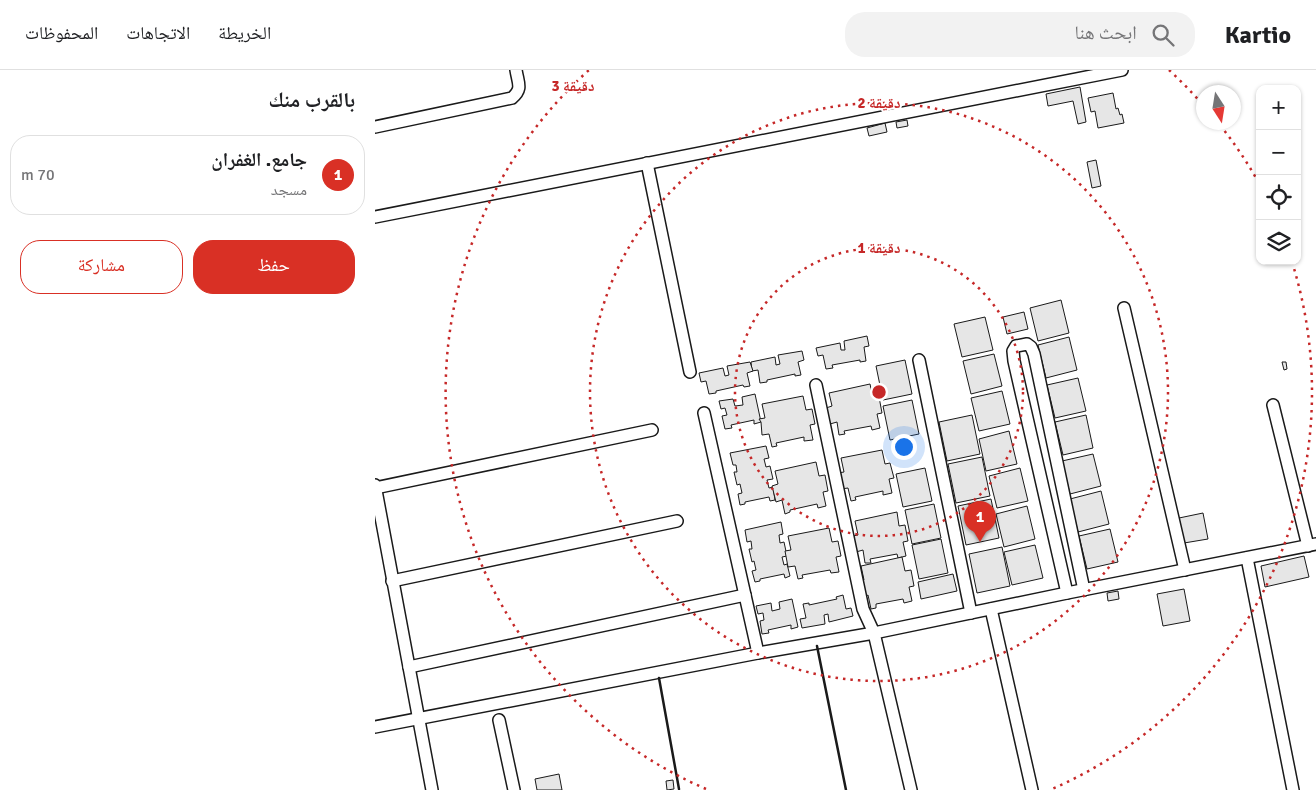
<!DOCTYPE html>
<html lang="ar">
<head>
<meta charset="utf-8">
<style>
  :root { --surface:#fff; --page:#f2f2f2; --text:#202124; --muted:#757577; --line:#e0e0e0; --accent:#d93025 }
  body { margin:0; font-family:Signika,"Noto Naskh Arabic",sans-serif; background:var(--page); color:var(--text); direction:rtl }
  .controls { position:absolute; right:15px; top:15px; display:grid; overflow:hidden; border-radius:10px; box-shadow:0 1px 4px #0004 }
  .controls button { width:45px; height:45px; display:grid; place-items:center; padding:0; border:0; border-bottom:1px solid var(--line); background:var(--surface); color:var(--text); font:25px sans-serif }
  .compass { position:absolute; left:821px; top:15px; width:45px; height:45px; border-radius:50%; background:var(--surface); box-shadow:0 1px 4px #0004; rotate:168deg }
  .you { position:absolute; left:528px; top:376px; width:18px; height:18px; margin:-12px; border:4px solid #fff; border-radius:50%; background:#1a73e8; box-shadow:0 0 0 8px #1a73e833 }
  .badge { display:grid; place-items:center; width:32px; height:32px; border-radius:50%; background:var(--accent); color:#fff; font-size:16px; font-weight:700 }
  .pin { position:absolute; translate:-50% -41px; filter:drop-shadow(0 1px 2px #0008) }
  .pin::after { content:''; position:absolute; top:26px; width:18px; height:15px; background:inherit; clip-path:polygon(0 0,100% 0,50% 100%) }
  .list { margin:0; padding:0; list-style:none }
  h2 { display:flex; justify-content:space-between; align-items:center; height:65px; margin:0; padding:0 20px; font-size:21px }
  h2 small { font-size:16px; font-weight:400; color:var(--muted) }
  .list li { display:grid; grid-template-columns:32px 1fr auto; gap:15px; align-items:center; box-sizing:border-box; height:80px; margin:0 10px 10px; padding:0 10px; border:1px solid var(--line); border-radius:20px }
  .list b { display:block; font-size:19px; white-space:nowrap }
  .list p { margin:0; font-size:16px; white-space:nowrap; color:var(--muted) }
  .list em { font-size:16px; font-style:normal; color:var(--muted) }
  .actions { display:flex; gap:10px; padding:15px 20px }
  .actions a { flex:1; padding:11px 0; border:1px solid var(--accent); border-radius:20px; text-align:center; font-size:18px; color:var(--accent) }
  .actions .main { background:var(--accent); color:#fff }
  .icon { flex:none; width:28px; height:28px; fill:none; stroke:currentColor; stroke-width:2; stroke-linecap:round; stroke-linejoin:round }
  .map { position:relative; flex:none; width:941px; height:720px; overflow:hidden; direction:ltr }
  header { display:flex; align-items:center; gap:30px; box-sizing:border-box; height:70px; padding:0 25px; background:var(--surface); border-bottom:1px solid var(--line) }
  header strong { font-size:24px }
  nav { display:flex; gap:28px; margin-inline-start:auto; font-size:18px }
  .search { width:350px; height:45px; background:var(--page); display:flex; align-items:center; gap:12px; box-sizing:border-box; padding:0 18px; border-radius:20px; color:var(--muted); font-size:19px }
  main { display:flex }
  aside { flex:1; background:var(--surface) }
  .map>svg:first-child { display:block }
  .building { fill:#e6e6e6; stroke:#1a1a1a }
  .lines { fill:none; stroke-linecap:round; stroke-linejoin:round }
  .minor-casing { stroke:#1a1a1a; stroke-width:14 }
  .minor { stroke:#fff; stroke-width:11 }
  .wall { stroke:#1a1a1a; stroke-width:2.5 }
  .ring { fill:none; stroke:#c62828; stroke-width:2.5; stroke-dasharray:2.5 5 }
  .centre { fill:#c62828; stroke:#fff; stroke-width:2.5 }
  .ring-label { font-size:15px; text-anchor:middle; font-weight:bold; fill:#c62828; stroke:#fff; stroke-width:4; stroke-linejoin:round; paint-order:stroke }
</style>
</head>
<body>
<header>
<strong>Kartio</strong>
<div class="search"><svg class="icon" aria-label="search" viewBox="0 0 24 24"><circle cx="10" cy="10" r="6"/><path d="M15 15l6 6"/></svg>ابحث هنا</div>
<nav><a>الخريطة</a><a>الاتجاهات</a><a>المحفوظات</a></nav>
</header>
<main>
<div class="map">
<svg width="941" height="720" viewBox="0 0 941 720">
  <rect width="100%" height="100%" fill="#fff"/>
  <g class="building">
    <polygon points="705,17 711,52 703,54 698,31 673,36 671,24"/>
    <polygon points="738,23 741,39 743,38 745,45 747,44 749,53 723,58 720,41 716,42 713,28"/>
    <polygon points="532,50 533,56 522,58 521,52"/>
    <polygon points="510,53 512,62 494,66 492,58"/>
    <polygon points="721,90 726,116 717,118 712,92"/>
    <polygon points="686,230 694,263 663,271 655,238"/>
    <polygon points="649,242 653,259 632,264 628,247"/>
    <polygon points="610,247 618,280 587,287 579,254"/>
    <polygon points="492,266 494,276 489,277 491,291 485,292 485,290 457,295 458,298 451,299 448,285 443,286 441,278 465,273 466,280 470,280 469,271"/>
    <polygon points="694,267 702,300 671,308 663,275"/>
    <polygon points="427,281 429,290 423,292 426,305 420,306 420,304 392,310 392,312 385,313 383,300 377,301 376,292 400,287 401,295 405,294 403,285"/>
    <polygon points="619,284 627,316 596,324 588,291"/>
    <polygon points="530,290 537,324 508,330 501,296"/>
    <polygon points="375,292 378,301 372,303 375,316 369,317 368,315 341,321 341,323 334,324 331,311 326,312 324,303 348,298 350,306 354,305 352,296"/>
    <polygon points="907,292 911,292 912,299 909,300"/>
    <polygon points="703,308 711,341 680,348 672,315"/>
    <polygon points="495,314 498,328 504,327 507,343 502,344 505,358 497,360 496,356 469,361 470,364 464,365 462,352 455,354 451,338 457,336 454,323"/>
    <polygon points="627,321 635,354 604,361 596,328"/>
    <polygon points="380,324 386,352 379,354 379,350 356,355 357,358 350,359 347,346 352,345 350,338 346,339 344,331 358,329 360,336 368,335 367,327"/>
    <polygon points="428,326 431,340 437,339 440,354 435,355 438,370 429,371 429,367 401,373 402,376 397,377 394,364 387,365 386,352 384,349 390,348 387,334"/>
    <polygon points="537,330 544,364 515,370 508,336"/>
    <polygon points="597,345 605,384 572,391 564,352"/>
    <polygon points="711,345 718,378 688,385 680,352"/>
    <polygon points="634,361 642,394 611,401 604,369"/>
    <polygon points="391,376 394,388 389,389 391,397 395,396 398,409 392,410 394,418 398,417 400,430 395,431 394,427 370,432 370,434 365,435 363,424 367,423 365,414 362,415 359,402 362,402 361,395 358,395 355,383"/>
    <polygon points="507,380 510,394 515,393 519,408 514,409 517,423 508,425 508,421 480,427 481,430 476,431 473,418 466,419 463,403 469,402 466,388"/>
    <polygon points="718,384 726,416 695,424 687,391"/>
    <polygon points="607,387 615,426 581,433 573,394"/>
    <polygon points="441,392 444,406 450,405 453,421 448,422 451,436 443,438 442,434 415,440 415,442 410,444 407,430 401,432 397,416 403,414 400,401"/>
    <polygon points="550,398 557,431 528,437 521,404"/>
    <polygon points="645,398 653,431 622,438 614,406"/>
    <polygon points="726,421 734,454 703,462 695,429"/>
    <polygon points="616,429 624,468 591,475 583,436"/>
    <polygon points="559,434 566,468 537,474 530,440"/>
    <polygon points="652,436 660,469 629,477 621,444"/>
    <polygon points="522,442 524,456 530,455 533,471 528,472 531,486 523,488 522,484 495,489 496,493 490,493 488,480 481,482 478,466 483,465 480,451"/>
    <polygon points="828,443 833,469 809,473 804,448"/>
    <polygon points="406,452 408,464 404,465 405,473 409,472 412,486 407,487 409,495 412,494 415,506 410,508 409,504 385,509 385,511 380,512 377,501 381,500 379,491 377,492 374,479 377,479 376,471 372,472 370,460"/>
    <polygon points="454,458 457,472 463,471 466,486 461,487 464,502 456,503 455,500 427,505 428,508 423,509 420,496 413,497 410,481 416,480 413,466"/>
    <polygon points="735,459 743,492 712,499 704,466"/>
    <polygon points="566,469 573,503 544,509 537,475"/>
    <polygon points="660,475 668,508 637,515 629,482"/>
    <polygon points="627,477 635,516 602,523 594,484"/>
    <polygon points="929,486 934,507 890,517 886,496"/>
    <polygon points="527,487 530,501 536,500 539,516 534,517 537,531 529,533 528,529 501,534 501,538 496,539 493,525 488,528 484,512 489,510 486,496"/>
    <polygon points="578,504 582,521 546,529 543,512"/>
    <polygon points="809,519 815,551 788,556 782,524"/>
    <polygon points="743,521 744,529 733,531 732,523"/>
    <polygon points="468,525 471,539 476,538 478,546 454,552 453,544 449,545 450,554 427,558 425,549 431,548 428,534 434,533 434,535 462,529 461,527"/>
    <polygon points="417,529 423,557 416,559 416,555 393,560 394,563 387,564 385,551 389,550 388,543 383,544 381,536 396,533 397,541 405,539 404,532"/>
    <polygon points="184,704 187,720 162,720 160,709"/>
    <polygon points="298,710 299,719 292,720 291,711"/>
  </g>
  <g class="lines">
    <g class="minor-casing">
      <g id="minor">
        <path d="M0,57L137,28C148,19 143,13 141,0"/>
        <polyline points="272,93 315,302"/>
        <polyline points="0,147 747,0"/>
        <polyline points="749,238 810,500"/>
        <polyline points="544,290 596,543"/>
        <polyline points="441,315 488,539 499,563 536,720"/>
        <polyline points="898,335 933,476"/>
        <polyline points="329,343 383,583"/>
        <polyline points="0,415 57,720"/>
        <polyline points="0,418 277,360"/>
        <polyline points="872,488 918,720"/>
        <polyline points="17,511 302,451"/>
        <polyline points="692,523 639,291 638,281 641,276 652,274 656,277 659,284 709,520"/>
        <polyline points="616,539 657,720"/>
        <polyline points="34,597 370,525"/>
        <polyline points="124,650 139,720"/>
        <polyline points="0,657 383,583 499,563 692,523 941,474"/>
      </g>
    </g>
    <use href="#minor" class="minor"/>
    <g class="wall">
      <polyline points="442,576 471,720"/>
      <polyline points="284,608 304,719"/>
    </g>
  </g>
  <g class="ring">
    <circle cx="504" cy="322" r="144"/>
    <circle cx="504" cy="322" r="289"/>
    <path d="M331 719A433 433 0 0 1 214 0M794 0A433 433 0 0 1 828 35M845 55A433 433 0 0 1 885 115M917 192A433 433 0 0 1 677 719"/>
  </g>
  <circle cx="504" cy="322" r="8" class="centre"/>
  <g class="ring-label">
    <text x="198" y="21">3 دقيقة</text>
    <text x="504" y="38">2 دقيقة</text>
    <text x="504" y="183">1 دقيقة</text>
  </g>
</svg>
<div class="controls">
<button>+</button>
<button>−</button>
<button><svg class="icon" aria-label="locate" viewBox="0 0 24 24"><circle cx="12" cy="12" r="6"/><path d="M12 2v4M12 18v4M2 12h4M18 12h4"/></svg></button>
<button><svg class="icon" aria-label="layers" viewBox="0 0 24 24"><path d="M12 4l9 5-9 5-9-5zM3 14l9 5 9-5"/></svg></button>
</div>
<svg class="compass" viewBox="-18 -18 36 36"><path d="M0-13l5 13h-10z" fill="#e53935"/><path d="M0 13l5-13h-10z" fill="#757577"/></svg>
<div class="you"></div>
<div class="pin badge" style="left:605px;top:472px">1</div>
</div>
<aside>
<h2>بالقرب منك<small></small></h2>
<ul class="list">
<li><span class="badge">1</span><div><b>جامع. الغفران</b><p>مسجد</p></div><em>70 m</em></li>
</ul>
<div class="actions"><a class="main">حفظ</a><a>مشاركة</a></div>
</aside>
</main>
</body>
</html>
